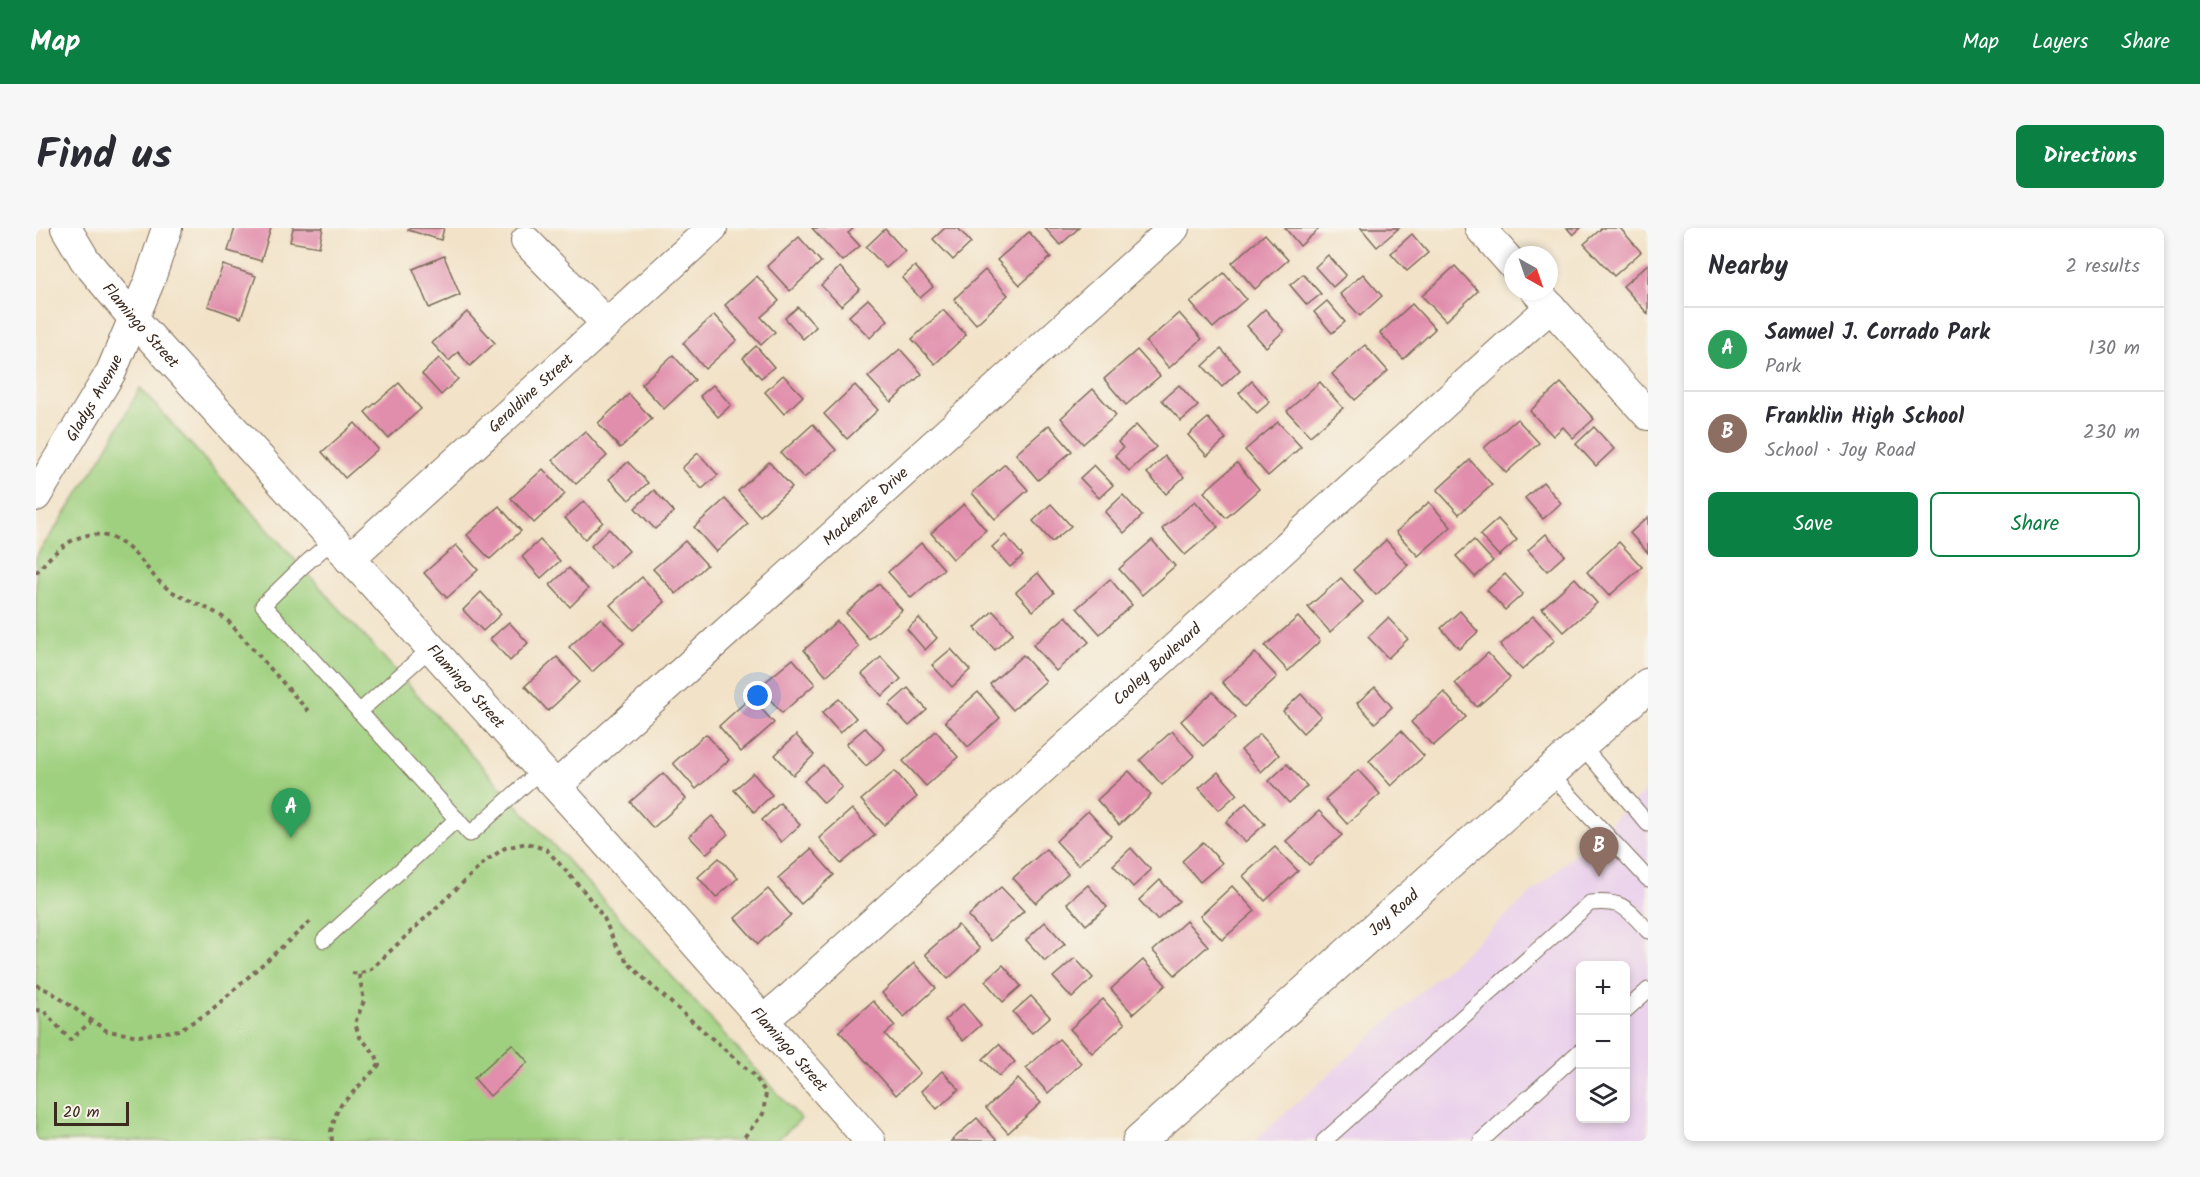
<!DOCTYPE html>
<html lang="en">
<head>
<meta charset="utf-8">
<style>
  :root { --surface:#fff; --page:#f7f7f7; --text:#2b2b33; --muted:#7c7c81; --line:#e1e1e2; --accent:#0b8043 }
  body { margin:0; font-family:Kalam,sans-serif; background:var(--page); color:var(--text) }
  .controls { position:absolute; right:18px; bottom:18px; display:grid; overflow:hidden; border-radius:9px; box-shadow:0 3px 9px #0003 }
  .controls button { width:54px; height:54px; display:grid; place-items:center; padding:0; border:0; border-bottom:2px solid var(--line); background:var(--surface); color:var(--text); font:30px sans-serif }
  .compass { position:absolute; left:1468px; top:18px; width:54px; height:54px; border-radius:50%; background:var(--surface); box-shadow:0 3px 9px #0003; rotate:140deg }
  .scale { position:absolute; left:18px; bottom:15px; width:75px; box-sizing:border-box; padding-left:6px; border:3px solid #3b2a1e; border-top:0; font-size:16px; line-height:21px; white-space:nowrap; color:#3b2a1e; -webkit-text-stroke:4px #f7f3e8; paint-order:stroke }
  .you { position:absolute; left:722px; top:468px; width:21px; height:21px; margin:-15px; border:4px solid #fff; border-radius:50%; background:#1a73e8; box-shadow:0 0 0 9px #1a73e833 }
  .badge { display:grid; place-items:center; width:39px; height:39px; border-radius:50%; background:var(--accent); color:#fff; font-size:20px; font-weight:700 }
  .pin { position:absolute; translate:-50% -50px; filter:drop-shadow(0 2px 3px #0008) }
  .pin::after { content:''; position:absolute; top:32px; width:21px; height:18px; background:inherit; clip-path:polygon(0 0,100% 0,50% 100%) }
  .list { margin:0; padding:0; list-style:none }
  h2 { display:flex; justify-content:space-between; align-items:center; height:78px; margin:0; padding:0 24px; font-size:26px }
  h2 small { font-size:20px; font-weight:400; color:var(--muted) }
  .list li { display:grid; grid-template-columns:39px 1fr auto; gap:18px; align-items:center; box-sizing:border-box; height:84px; padding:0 24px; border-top:2px solid var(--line) }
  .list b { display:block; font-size:22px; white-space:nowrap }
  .list p { margin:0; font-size:20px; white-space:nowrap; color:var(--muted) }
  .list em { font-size:20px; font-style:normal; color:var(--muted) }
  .actions { display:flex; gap:12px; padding:18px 24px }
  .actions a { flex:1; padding:14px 0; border:2px solid var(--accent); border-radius:9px; text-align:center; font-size:21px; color:var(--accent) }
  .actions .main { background:var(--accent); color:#fff }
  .icon { flex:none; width:33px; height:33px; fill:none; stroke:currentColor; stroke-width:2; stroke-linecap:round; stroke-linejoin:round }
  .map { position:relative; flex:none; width:1612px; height:913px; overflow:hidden; border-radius:9px }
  header { display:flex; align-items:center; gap:36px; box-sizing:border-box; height:84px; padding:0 30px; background:var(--accent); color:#fff }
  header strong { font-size:28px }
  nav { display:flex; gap:33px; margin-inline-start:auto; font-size:21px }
  .intro { display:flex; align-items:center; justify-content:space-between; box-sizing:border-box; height:144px; padding:0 36px }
  h1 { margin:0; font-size:42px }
  .button { padding:15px 27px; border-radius:9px; background:var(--accent); color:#fff; font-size:21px; font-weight:700 }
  main { display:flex; gap:36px; padding:0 36px }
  aside { flex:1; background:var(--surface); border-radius:9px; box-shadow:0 3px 9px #0003 }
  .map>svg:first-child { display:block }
  .built { fill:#ead1ec; fill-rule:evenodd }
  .green { fill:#9fd07f; stroke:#6d7d4e; stroke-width:1.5 }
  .building { fill:#e18eac }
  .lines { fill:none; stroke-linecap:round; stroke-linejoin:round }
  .service-casing { stroke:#7b6a59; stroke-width:17 }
  .minor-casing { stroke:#7b6a59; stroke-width:32 }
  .tertiary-casing { stroke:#7b6a59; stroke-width:35 }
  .path { stroke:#7b6a59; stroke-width:4; stroke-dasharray:4.5 4.5; stroke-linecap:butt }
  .service { stroke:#fff; stroke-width:15 }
  .minor { stroke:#fff; stroke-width:30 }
  .tertiary { stroke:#fff; stroke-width:33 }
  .labels { text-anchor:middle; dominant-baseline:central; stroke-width:4.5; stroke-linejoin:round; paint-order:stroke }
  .street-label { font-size:16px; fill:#3b2a1e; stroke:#f7f3e8 }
</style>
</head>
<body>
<header>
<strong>Map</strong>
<nav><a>Map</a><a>Layers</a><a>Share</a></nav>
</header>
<div class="intro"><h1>Find us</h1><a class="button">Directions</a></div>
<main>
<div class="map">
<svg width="1612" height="913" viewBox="0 0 1612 913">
  <rect width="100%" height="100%" fill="#f7f3e8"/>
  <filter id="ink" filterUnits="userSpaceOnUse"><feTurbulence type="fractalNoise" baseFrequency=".0167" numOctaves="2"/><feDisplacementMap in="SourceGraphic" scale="12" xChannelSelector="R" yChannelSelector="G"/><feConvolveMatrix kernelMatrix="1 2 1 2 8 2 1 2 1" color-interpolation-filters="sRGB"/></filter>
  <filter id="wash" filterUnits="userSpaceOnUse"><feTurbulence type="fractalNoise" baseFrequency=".008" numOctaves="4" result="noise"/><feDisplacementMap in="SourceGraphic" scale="24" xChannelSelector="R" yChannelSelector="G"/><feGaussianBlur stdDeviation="1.35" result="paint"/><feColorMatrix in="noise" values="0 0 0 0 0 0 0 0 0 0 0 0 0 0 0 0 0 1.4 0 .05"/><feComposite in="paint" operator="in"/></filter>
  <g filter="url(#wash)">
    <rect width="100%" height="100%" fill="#f2e2c7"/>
    <path class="built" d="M1612,561V913H1218ZM1544,738H1590V890H1544Z"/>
    <path class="green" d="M104,160L765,891L740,913H0V328C39,274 73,219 104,160Z"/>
    <g id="blocks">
      <g class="building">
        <polygon points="199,0 235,0 225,33 192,23"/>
        <polygon points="257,0 287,0 283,19 254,14"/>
        <polygon points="373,0 408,0 405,12 372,2"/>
        <polygon points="776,0 818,0 812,5 824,18 806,33"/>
        <polygon points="909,0 922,0 935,15 917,32 897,11"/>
        <polygon points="1009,0 1043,0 1024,17"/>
        <polygon points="1249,0 1284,0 1264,18"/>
        <polygon points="1325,0 1363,0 1341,19"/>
        <polygon points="1531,0 1545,0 1537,7"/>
        <polygon points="1566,0 1584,0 1605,24 1578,48 1548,16"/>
        <polygon points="849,1 869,23 850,40 830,19"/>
        <polygon points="993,4 1015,29 984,57 961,32"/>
        <polygon points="1229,6 1252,32 1219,61 1196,35"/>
        <polygon points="1376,6 1392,25 1371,43 1355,25"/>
        <polygon points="763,9 785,34 754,63 731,38"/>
        <polygon points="1292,27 1310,47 1297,59 1279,39"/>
        <polygon points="408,28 424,67 393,80 377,41"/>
        <polygon points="1612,36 1612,86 1587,58"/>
        <polygon points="187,37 220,48 205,90 172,78"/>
        <polygon points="879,38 897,59 884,70 866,50"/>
        <polygon points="1419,38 1442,63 1410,93 1386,68"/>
        <polygon points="804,39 824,61 805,78 785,57"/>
        <polygon points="949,42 972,67 940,96 918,71"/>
        <polygon points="1188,45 1210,71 1177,100 1154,74"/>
        <polygon points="1267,46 1285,66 1271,77 1254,57"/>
        <polygon points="1327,46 1346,68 1324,88 1304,66"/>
        <polygon points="721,48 743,73 725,89 739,104 725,117 689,77"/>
        <polygon points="832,71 852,92 834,110 813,88"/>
        <polygon points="1291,73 1309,94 1296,105 1278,84"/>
        <polygon points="1376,76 1399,101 1367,131 1344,105"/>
        <polygon points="762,79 780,99 767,111 749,90"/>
        <polygon points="1229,81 1248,103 1230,119 1211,98"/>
        <polygon points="907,82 930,107 899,136 876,111"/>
        <polygon points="431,84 459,115 434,138 422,124 413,133 396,115"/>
        <polygon points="1143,85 1166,111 1133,140 1110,114"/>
        <polygon points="678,87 701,112 669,141 647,115"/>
        <polygon points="1329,117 1352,143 1319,172 1296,146"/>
        <polygon points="720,118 738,139 725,150 707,130"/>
        <polygon points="864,121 886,146 855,174 832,149"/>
        <polygon points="1185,121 1204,142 1186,159 1167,138"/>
        <polygon points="1101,122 1124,148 1090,177 1068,151"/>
        <polygon points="637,127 659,152 628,181 605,156"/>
        <polygon points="403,130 422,151 405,167 386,146"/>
        <polygon points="747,147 767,168 748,186 729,164"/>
        <polygon points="1216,153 1234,174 1221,185 1203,165"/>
        <polygon points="1284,154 1307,180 1274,208 1251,183"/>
        <polygon points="363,155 385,181 352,210 329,184"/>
        <polygon points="1525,155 1558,191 1537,210 1527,199 1517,208 1494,183"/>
        <polygon points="677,157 695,177 682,189 664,168"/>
        <polygon points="819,157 842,182 811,211 788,186"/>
        <polygon points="1143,157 1162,178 1145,193 1126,172"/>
        <polygon points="1057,161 1080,187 1047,216 1025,190"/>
        <polygon points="593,166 616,191 584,220 562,195"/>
        <polygon points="1172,190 1190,211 1171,228 1152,207"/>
        <polygon points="1481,191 1503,215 1470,245 1448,220"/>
        <polygon points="1242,194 1265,219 1232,248 1209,222"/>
        <polygon points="319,195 342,221 309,250 286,224"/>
        <polygon points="777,196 800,222 768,250 745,225"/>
        <polygon points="1013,197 1036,223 1002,252 980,226"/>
        <polygon points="1100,197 1120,219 1093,243 1079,227 1087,220 1082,214"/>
        <polygon points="1558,199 1578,221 1560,238 1540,216"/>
        <polygon points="549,203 571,228 540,256 517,232"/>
        <polygon points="662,225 682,247 666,261 646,240"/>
        <polygon points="1129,228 1148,249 1130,266 1111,245"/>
        <polygon points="1434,232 1456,257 1423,286 1401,262"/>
        <polygon points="592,234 612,255 593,272 573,251"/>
        <polygon points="733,234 756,259 724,288 702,263"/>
        <polygon points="1201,235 1223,261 1190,290 1168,264"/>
        <polygon points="969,236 992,262 959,291 936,265"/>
        <polygon points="1058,237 1077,257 1063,270 1044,250"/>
        <polygon points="507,241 529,266 498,295 475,270"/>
        <polygon points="1507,254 1525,275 1507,291 1489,270"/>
        <polygon points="618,262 638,284 619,301 599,280"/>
        <polygon points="1087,267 1106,288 1088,305 1069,284"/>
        <polygon points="689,271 712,296 680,324 658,299"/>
        <polygon points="548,273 567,294 549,311 529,290"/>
        <polygon points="1159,273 1182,299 1149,327 1126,301"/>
        <polygon points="1393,274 1415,299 1382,328 1360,304"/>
        <polygon points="928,276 950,302 917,331 895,305"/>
        <polygon points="1015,276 1035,298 1016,314 997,293"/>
        <polygon points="463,278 485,303 454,331 431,307"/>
        <polygon points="1612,289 1612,325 1594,305"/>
        <polygon points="1462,291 1481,312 1463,328 1444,307"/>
        <polygon points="573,301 593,323 574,340 555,318"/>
        <polygon points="1510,306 1529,327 1511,343 1492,322"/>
        <polygon points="969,307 987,328 974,339 956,319"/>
        <polygon points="504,312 524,333 505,350 486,329"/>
        <polygon points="1116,312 1139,338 1106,367 1083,341"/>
        <polygon points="1350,312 1372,337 1340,367 1317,342"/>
        <polygon points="1438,312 1457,333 1439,349 1420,328"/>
        <polygon points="649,313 671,337 640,366 617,341"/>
        <polygon points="1583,314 1606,339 1573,368 1551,344"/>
        <polygon points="885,315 908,341 875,370 852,344"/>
        <polygon points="420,317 442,342 411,370 388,345"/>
        <polygon points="533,340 552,361 534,379 514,357"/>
        <polygon points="1002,345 1018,365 997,383 980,364"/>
        <polygon points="1469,346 1487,366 1469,382 1451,362"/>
        <polygon points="606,349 629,374 597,402 574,377"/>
        <polygon points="1305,350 1327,374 1294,404 1272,379"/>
        <polygon points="1539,350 1561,375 1528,404 1506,380"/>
        <polygon points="1074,351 1096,377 1064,406 1041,380"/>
        <polygon points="843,356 866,382 833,411 810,385"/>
        <polygon points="445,364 465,386 447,403 427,382"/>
        <polygon points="957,383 977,405 959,422 939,400"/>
        <polygon points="1424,383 1442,404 1423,421 1405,400"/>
        <polygon points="1030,388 1053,414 1020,443 997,417"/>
        <polygon points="1497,388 1519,412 1486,442 1464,417"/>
        <polygon points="1262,389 1284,413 1252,443 1229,418"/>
        <polygon points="565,390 588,415 556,444 533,419"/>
        <polygon points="883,390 901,410 889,422 871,401"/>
        <polygon points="1352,390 1372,411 1352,430 1332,409"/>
        <polygon points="801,393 823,419 790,448 768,422"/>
        <polygon points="473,394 492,415 474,433 454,411"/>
        <polygon points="915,421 934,442 916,459 896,437"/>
        <polygon points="1219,425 1241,449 1208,479 1186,454"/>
        <polygon points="1452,425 1474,450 1441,479 1419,455"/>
        <polygon points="987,427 1010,453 977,482 954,456"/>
        <polygon points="521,429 543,454 512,483 489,458"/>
        <polygon points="845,429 865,451 846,468 826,446"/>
        <polygon points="757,431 779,456 746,485 723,459"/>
        <polygon points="1339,459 1356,479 1339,495 1321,475"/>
        <polygon points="872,460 891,482 873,498 853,477"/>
        <polygon points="942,464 964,490 932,519 909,493"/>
        <polygon points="1177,464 1200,489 1167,518 1145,493"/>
        <polygon points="1408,464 1430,489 1397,518 1375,494"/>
        <polygon points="1265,466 1285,488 1267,505 1247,483"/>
        <polygon points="715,469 738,495 705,524 683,498"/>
        <polygon points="803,471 820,490 804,505 786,485"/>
        <polygon points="829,500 849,521 830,538 810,516"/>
        <polygon points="900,503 922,529 890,558 867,533"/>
        <polygon points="1136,503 1158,528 1126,557 1104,532"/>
        <polygon points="1365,503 1388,528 1355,558 1333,533"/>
        <polygon points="670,506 693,532 660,561 637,535"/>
        <polygon points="1224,506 1243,527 1225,544 1205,522"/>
        <polygon points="760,507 778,527 757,547 739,527"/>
        <polygon points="1251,536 1271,558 1253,575 1233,553"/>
        <polygon points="787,537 806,559 788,575 768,553"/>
        <polygon points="1322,542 1344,566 1311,596 1289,571"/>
        <polygon points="859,543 881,569 848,597 825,572"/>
        <polygon points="1093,543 1115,567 1083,597 1061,572"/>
        <polygon points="1182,544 1201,566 1183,582 1163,560"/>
        <polygon points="627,545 650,571 617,600 594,574"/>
        <polygon points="717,545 736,567 718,584 698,562"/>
        <polygon points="744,575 764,597 745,614 726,592"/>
        <polygon points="1210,575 1229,596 1209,614 1190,594"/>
        <polygon points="816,581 839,607 805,636 783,610"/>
        <polygon points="1052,583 1075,608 1042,637 1020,613"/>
        <polygon points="1283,583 1306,607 1273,637 1250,613"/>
        <polygon points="676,588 692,606 670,626 653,608"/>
        <polygon points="1167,614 1186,635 1164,654 1146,633"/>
        <polygon points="1239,619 1262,643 1229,673 1207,648"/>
        <polygon points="1095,620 1115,642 1097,659 1077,637"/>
        <polygon points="775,621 798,647 765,676 742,650"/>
        <polygon points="1010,621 1032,646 1000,675 977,650"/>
        <polygon points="683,630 702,650 680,670 662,649"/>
        <polygon points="1124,652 1143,673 1121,692 1103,672"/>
        <polygon points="1052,657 1071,679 1050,697 1031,675"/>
        <polygon points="1196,658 1219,683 1186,712 1164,688"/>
        <polygon points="965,659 988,683 955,713 932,688"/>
        <polygon points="732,661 755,687 722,716 699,690"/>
        <polygon points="1150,693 1172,718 1139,747 1117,723"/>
        <polygon points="1009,694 1029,716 1009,733 990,712"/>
        <polygon points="922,697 944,721 912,751 889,726"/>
        <polygon points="1039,730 1057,750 1036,770 1017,749"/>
        <polygon points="1107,732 1130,757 1097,786 1075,761"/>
        <polygon points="878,735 900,760 868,789 846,765"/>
        <polygon points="967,737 985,758 967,774 949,753"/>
        <polygon points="995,768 1014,789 996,805 977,784"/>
        <polygon points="1067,771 1089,796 1056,825 1034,801"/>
        <polygon points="837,773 859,798 849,806 884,845 860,867 803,803"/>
        <polygon points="927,776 945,797 927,813 909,792"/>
        <polygon points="1023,811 1045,835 1012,865 990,840"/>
        <polygon points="476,816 492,834 454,868 438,850"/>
        <polygon points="963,816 979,834 963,848 947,831"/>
        <polygon points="906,843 923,861 901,881 885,863"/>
        <polygon points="982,851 1005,875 972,905 950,880"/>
        <polygon points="941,890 961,913 915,913"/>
      </g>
    </g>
  </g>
  <g filter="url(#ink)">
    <use href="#blocks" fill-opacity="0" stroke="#7b6a59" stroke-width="1.5"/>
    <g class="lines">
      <g class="service-casing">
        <g id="service">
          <polyline points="297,312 268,337 227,377 434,606 505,542"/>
          <polyline points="323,484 395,420"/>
          <polyline points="1545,517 1612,596"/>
          <polyline points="1513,545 1612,651"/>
          <polyline points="288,712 421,591"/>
          <polyline points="1590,782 1612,762"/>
          <path d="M1288,913L1554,675C1587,672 1591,680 1612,703"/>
          <polyline points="1445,913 1544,823"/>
        </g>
      </g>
      <g class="minor-casing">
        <g id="minor">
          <path id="s1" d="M30,0L49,32L97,90L537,577L834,913"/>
          <polyline points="1444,0 1477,37"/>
          <polyline points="490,13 570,95"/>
          <polyline points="1500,63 1612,187"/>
          <path id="s2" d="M0,268L75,144L113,54L131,0"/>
          <path id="s3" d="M313,331L676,0"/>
          <path id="s4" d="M520,558L1138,0"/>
          <path id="s5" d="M727,792L754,770L1492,99L1515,79"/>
        </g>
      </g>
      <g class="tertiary-casing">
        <g id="tertiary">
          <path id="s6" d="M1103,913L1612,457"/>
        </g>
      </g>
      <g class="path">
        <path d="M0,345C27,312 59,289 97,324C108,334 116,348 128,358C147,373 174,378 192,393L274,485"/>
        <polyline points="316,745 323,746 335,741 451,632 469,620 491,615 511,622 547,662 568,690 579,716 593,736 616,758 718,847 730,865 727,886 705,913"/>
        <polyline points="0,757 15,764 71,803 103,808 143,802 172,785 275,693"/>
        <polyline points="0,782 8,783 34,812 56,793"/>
        <polyline points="296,913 295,903 302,880 343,837 340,827 323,808 319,795 328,773 323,746"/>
      </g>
      <use href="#service" class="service"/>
      <use href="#minor" class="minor"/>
      <use href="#tertiary" class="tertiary"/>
    </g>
  </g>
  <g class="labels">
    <g class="street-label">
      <text stroke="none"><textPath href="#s1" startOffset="123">Flamingo Street</textPath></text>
      <text stroke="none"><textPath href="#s3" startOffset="246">Geraldine Street</textPath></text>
      <text stroke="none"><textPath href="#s2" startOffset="114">Gladys Avenue</textPath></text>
      <text stroke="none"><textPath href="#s4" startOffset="417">Mackenzie Drive</textPath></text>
      <text stroke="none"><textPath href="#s5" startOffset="531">Cooley Boulevard</textPath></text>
      <text stroke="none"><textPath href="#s1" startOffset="609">Flamingo Street</textPath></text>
      <text stroke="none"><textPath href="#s6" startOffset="342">Joy Road</textPath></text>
      <text stroke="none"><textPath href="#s1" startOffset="1095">Flamingo Street</textPath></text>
    </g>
  </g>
</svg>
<div class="controls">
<button>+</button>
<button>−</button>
<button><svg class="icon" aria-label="layers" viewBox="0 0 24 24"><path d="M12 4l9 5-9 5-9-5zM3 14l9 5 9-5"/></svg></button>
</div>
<svg class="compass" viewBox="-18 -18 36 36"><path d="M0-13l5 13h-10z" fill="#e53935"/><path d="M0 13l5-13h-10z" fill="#7c7c81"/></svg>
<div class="scale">20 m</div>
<div class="you"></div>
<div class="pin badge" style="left:255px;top:610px;background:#2e9e5b">A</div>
<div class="pin badge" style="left:1563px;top:649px;background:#8d6e63">B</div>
</div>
<aside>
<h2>Nearby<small>2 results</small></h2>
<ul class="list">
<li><span class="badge" style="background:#2e9e5b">A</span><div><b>Samuel J. Corrado Park</b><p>Park</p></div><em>130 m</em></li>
<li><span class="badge" style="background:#8d6e63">B</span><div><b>Franklin High School</b><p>School · Joy Road</p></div><em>230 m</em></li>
</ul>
<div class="actions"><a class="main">Save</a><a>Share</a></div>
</aside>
</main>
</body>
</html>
